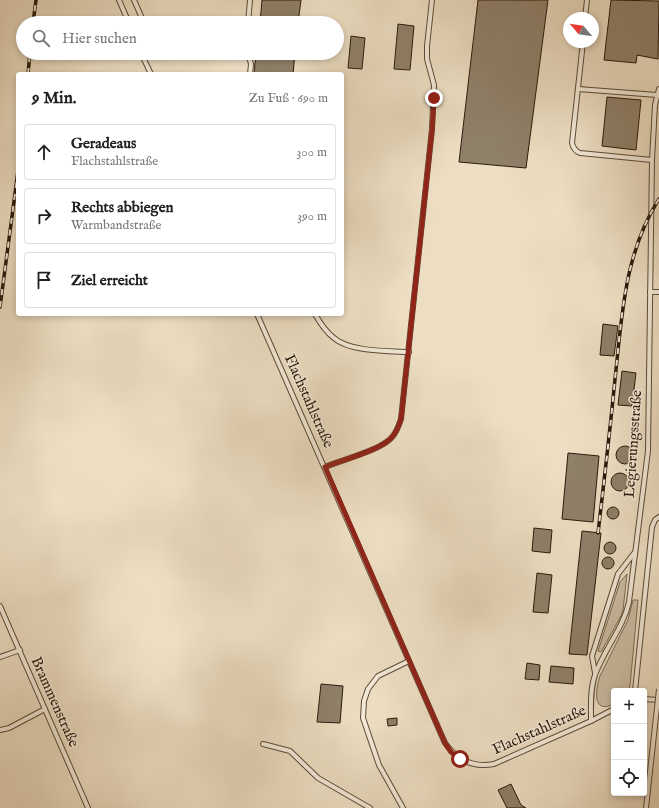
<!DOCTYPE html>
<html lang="de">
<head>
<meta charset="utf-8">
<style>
  :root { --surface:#fff; --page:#f6f6f6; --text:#222; --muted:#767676; --line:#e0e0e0 }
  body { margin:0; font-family:"IM FELL English",serif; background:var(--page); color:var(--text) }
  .controls { position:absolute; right:12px; bottom:12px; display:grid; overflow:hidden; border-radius:4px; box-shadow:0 2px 6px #0003 }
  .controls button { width:36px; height:36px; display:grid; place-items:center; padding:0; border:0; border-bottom:1px solid var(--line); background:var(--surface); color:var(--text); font:20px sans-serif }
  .compass { position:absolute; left:563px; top:12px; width:36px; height:36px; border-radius:50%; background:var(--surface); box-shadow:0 2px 6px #0003; rotate:299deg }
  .stop { position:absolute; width:12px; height:12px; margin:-9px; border:3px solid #8f2418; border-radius:50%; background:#fff }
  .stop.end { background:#8f2418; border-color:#fff; box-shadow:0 1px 4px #0008 }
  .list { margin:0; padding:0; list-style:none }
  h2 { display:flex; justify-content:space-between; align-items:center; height:52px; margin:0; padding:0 16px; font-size:17px }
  h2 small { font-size:13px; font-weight:400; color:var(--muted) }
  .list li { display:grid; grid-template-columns:26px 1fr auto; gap:12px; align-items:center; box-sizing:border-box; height:56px; margin:0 8px 8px; padding:0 8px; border:1px solid var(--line); border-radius:4px }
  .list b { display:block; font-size:15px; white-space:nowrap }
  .list p { margin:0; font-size:13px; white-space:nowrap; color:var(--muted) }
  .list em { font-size:13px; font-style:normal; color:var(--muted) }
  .icon { flex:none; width:22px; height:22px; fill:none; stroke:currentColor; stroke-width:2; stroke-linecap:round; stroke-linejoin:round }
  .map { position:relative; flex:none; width:659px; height:808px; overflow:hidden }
  .search { position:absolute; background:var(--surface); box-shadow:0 2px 6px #0003; left:16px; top:16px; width:328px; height:44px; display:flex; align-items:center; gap:10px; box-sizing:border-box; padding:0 14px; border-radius:22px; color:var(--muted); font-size:15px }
  .panel { position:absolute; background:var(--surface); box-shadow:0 2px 6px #0003; left:16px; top:72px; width:328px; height:244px; border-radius:4px }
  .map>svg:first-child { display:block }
  .green { fill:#ccbda4; stroke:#7b6c57 }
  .building { fill:#8f806a; stroke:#2a1a0a }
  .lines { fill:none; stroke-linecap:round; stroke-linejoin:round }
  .lane-casing { stroke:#5b4b38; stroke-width:6 }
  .lane { stroke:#f3ead8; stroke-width:4 }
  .rail-casing { stroke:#2a1a0a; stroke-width:3.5 }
  .rail { stroke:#f3ead8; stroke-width:2; stroke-dasharray:6; stroke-linecap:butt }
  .lane-bridge-casing { stroke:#5b4b38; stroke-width:6; stroke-linecap:butt }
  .lane-bridge { stroke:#f3ead8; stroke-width:4 }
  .route { stroke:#8f2418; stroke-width:5 }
  .labels { text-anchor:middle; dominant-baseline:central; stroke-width:3; stroke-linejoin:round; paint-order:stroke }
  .street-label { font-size:15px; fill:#2a1a0a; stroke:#f3ead8 }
</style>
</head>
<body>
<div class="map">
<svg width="659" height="808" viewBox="0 0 659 808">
  <rect width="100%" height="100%" fill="#eddec3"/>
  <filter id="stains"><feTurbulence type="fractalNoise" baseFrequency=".005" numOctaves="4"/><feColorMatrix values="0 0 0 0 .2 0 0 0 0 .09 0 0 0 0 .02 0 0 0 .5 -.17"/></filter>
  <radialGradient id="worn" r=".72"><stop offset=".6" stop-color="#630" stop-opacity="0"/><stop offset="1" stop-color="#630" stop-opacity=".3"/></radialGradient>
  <g class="green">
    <polygon points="627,574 623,610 621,616 601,652 598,651 620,582"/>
    <path d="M633,600H638L630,686L628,691H614V704C591,715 596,688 600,676L628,620Z"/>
  </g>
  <g class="building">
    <polygon points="262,0 301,0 298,23 260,23"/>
    <polygon points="478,0 548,0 526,168 459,162"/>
    <polygon points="611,0 659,1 658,59 637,55 636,63 604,60"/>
    <polygon points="398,24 414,26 410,70 394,69"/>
    <polygon points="351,36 365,38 362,69 348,68"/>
    <polygon points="256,53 295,53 293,74 254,74"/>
    <polygon points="607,97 641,100 636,150 602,146"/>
    <polygon points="603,324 618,326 614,356 600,355"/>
    <polygon points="622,371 636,373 632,406 618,405"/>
    <circle cx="625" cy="455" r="9"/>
    <polygon points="568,453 599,456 593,522 562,519"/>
    <circle cx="620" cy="482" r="9"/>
    <circle cx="613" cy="513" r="6"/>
    <polygon points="534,528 552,530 550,553 532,551"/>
    <polygon points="582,531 601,533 587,655 569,654"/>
    <circle cx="610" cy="548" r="6"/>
    <circle cx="608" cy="563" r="6"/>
    <polygon points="537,573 552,575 548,613 533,612"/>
    <polygon points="527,663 540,665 539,680 525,679"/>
    <polygon points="551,666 574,668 573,684 549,682"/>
    <polygon points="321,684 343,686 340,723 317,722"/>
    <polygon points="397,718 397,725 388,726 387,719"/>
    <polygon points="511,784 521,805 526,808 507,808 498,790"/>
  </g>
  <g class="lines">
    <g class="lane-casing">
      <g id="lane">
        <polyline points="119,0 129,23"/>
        <polyline points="134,0 141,16 142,23"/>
        <polyline points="585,18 587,0"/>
        <polyline points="248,23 250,0"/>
        <path d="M583,42L572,143C573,148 575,151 580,153L652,160"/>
        <polyline points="141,53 151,74"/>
        <polyline points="248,53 251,64 250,74"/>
        <polyline points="578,89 657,95"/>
        <polyline points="650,292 659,292"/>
        <path d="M257,314L445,743C457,760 473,768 494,764L591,721L614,709"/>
        <path d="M315,314C320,323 326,332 334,338C350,352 388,351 409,352"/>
        <path d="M325,467C341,460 383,450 393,436C397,431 399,425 401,419L432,129L434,85L427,59V46L432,0"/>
        <polyline points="0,606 88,808"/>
        <polyline points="0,657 20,650"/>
        <polyline points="595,673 592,656 618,574 635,552"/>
        <polyline points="635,691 652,527 655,520 659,517"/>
        <polyline points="644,699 659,700"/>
        <path d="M591,721C591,706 590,689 595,675C604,649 623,629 629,602L648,451L652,160L655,105L659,89"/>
        <polyline points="0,730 9,728 45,709"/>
        <polyline points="263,744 290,751 318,778 370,808"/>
        <polyline points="403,808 379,765 363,718 364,701 368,689 378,676 409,661"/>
      </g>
    </g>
    <use href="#lane" class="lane"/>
    <g class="rail-casing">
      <g id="rail">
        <polyline points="33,23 36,0"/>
        <polyline points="28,74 30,53"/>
        <polyline points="0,307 18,171"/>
        <path d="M598,533C604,482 610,431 615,379C622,316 624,254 659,199"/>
      </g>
    </g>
    <use href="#rail" class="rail"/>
    <g class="lane-bridge-casing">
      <polyline id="lane-bridge" points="646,808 659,689"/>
    </g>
    <use href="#lane-bridge" class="lane-bridge"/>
  </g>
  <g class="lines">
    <path class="route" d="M434,98L432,130L401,419C399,425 397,431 393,436C383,450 341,460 325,467L445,743L451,752L460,759"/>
  </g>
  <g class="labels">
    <g class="street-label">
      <text transform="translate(309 401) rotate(66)">Flachstahlstraße</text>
      <text transform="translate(633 444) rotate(-86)">Legierungsstraße</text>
      <text transform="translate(55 702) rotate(66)">Brammenstraße</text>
      <text transform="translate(539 730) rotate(-24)">Flachstahlstraße</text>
    </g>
  </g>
  <rect width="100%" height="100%" filter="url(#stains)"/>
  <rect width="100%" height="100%" fill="url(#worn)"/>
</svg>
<div class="controls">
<button>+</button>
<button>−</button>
<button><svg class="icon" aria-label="locate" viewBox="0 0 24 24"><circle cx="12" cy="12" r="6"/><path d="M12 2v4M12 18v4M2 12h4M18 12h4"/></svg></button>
</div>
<svg class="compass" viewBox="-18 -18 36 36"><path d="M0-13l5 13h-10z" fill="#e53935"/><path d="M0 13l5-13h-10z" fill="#767676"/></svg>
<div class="stop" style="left:460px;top:759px"></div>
<div class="stop end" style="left:434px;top:98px"></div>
<div class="search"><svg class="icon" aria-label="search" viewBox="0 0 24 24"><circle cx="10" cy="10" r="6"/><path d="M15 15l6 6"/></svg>Hier suchen</div>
<section class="panel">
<h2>9 Min.<small>Zu Fuß · 690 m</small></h2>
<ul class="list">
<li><svg class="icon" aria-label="ahead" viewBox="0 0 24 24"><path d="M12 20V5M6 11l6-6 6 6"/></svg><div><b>Geradeaus</b><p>Flachstahlstraße</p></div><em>300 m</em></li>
<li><svg class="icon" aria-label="right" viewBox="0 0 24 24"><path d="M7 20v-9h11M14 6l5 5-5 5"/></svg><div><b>Rechts abbiegen</b><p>Warmbandstraße</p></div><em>390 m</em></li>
<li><svg class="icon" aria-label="arrive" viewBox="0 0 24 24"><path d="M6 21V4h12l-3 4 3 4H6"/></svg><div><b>Ziel erreicht</b></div></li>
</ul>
</section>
</div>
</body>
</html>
